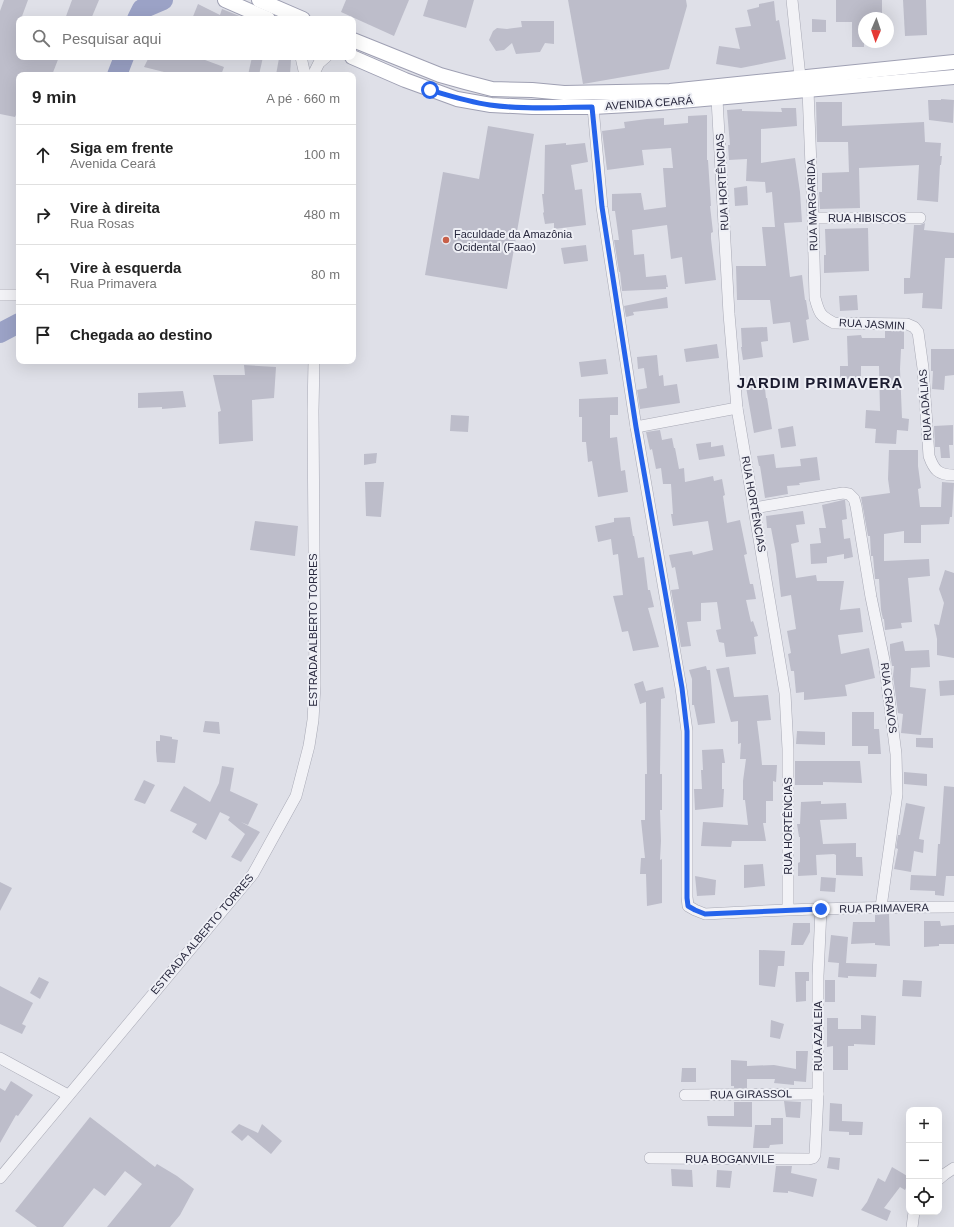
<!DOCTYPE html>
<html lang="pt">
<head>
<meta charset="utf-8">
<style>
  :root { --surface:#fff; --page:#f6f6f6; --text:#222; --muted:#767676; --line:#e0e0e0 }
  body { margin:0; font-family:Arial,sans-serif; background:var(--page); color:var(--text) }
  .controls { position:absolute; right:12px; bottom:12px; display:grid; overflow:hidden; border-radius:8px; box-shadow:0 4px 16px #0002 }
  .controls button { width:36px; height:36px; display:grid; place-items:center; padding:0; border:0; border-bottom:1px solid var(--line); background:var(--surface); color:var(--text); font:20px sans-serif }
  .compass { position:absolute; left:858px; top:12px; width:36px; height:36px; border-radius:50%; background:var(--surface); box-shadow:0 4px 16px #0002; rotate:182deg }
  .stop { position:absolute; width:12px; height:12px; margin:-9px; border:3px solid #2563eb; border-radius:50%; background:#fff }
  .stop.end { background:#2563eb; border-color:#fff; box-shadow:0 1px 4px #0008 }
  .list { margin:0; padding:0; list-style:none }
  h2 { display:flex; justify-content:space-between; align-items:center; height:52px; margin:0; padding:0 16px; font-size:17px }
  h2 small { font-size:13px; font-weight:400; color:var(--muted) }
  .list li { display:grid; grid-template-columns:26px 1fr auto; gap:12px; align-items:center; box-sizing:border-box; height:60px; padding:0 16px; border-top:1px solid var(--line) }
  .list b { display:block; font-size:15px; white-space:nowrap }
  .list p { margin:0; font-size:13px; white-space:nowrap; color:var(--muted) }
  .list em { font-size:13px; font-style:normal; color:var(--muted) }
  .icon { flex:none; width:22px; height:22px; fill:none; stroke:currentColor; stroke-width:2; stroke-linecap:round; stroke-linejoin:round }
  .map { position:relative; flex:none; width:954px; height:1227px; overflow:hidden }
  .search { position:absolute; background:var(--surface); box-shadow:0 4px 16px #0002; left:16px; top:16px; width:340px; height:44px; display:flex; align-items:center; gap:10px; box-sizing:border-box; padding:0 14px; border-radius:8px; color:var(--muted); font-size:15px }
  .panel { position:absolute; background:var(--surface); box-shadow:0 4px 16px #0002; left:16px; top:72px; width:340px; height:292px; border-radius:8px }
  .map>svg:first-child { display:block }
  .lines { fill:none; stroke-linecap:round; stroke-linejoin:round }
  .river { stroke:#9ba2c6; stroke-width:20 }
  .building { fill:#bdbdca }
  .minor-casing { stroke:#a8a9b5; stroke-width:12 }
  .major-casing { stroke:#9fa0b3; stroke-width:16 }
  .minor { stroke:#f2f2f6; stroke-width:11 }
  .major { stroke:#fff; stroke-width:14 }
  .route { stroke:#2563eb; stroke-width:5 }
  .poi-dot { fill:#c86049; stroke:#eeeff5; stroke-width:1.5 }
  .labels { text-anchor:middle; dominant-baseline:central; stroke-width:4; stroke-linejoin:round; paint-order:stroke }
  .street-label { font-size:11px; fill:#29293e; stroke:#eeeff5 }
  .poi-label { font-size:11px; fill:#29293e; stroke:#eeeff5; text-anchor:start }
  .district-label { font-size:15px; font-weight:bold; letter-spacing:1px; fill:#1b1b2f; stroke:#eeeff5 }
</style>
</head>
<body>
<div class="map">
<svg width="954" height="1227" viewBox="0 0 954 1227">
  <rect width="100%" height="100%" fill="#dfe0e8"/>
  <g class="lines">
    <g class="river">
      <polyline points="137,19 142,9 163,0"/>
      <polyline points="117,75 124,57"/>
      <polyline points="0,333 19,323"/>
    </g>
  </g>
  <g class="building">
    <polygon points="4,0 28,0 21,19 19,19 19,25 16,34 19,35 19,57 59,57 52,75 19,75 19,109 15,117 0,114 0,11"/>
    <polygon points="72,0 99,0 91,19 65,19"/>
    <polygon points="346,0 409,0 394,36 341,12"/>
    <polygon points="428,0 474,0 466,28 423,16"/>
    <polygon points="568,0 686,0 687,6 669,69 583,84"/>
    <polygon points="836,0 882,0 882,18 864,18 864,47 852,47 852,22 836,22"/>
    <polygon points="903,0 926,0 927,35 905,36"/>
    <polygon points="774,1 776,21 779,20 786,59 741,68 716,64 719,46 740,49 735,28 751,26 747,10 759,7 759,4"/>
    <polygon points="198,4 220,15 222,9 247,19 192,19"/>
    <polygon points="812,19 826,20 826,32 812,32"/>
    <polygon points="521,21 554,21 554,44 545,43 540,52 516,54 512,43 504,50 496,51 489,40 493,31 497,28 507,29 522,27"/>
    <polygon points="149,57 167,57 174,60 175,57 197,57 224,67 221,75 176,75 144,67"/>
    <polygon points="252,57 263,57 259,75 248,75"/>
    <polygon points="279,58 291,60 290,75 276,75"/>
    <polygon points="941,99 954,100 953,123 929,120 928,100 941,100"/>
    <polygon points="816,102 842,102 842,126 924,122 925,142 941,143 940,156 942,156 941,165 940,165 938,202 917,200 919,165 859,168 860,208 820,209 819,192 822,192 822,173 849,172 848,142 817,142"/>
    <polygon points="781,108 796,108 797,126 761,129 761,163 795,158 800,192 802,222 784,223 790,277 802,275 805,300 806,300 809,319 806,320 809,340 793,343 790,322 773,324 770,300 737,300 736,266 766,266 762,227 775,227 772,192 766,193 765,182 746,181 747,159 729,160 728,145 730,145 727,110 742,109 742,111 782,112"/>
    <polygon points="707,115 707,160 708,160 711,206 710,206 713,232 711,233 711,239 716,280 685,284 682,257 671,259 667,225 632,230 634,255 644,254 646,277 666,275 668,287 666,287 666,289 622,291 620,272 619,272 614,240 619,240 615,211 612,211 612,194 641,193 644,210 666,207 663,168 673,168 671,148 642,150 644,165 607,170 602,131 625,128 624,122 647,119 664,118 664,125 688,123 688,116"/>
    <polygon points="488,126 534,134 507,289 425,275 443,172 479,179"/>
    <polygon points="566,143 566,145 585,143 588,162 571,165 575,190 582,189 586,225 554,229 554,223 545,224 543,213 544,212 542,194 544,194 545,145"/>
    <polygon points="747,186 748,205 735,206 734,188"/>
    <polygon points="925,223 924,230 954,233 954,258 945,258 942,309 922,308 923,293 904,294 904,278 910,278 914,225 920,225"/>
    <polygon points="868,228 869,271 824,273 824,255 826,255 825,229"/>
    <polygon points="586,245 588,261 564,264 561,248"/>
    <polygon points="857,295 858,310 840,311 839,296"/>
    <polygon points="667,297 668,308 633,312 634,315 626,317 624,306"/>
    <polygon points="767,327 768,341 761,342 763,357 743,360 741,347 742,347 741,328"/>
    <polygon points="885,331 904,331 904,349 901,349 900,369 902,418 909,419 908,431 897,430 896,444 875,443 876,429 865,428 866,410 880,411 879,366 861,366 861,379 840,379 840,366 848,366 847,336 861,335 862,338 885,338"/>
    <polygon points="717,344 719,358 686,362 684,349"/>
    <polygon points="931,349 954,349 954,375 945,376 944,390 932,389 933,371 931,371"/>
    <polygon points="657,355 659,376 663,375 664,386 677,384 680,403 640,409 637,390 647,388 644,368 638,369 637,357"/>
    <polygon points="606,359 608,374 581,377 579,362"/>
    <polygon points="244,365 276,367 274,398 252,400 253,441 219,444 218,412 221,411 213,375 245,375"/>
    <polygon points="764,379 766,398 767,398 772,429 754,433 745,381"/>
    <polygon points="183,391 186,407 162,409 162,407 138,408 138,393"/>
    <polygon points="618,397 618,415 610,415 610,438 617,437 621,471 625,470 628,492 598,497 592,461 588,462 586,442 582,442 582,417 579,417 579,399"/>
    <polygon points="451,415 469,416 468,432 450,431"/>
    <polygon points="953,425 953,445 949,445 950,458 941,458 940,447 935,447 934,426"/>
    <polygon points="793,426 796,446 781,448 778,429"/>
    <polygon points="660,430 662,440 672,438 674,448 675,448 679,469 684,468 685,482 713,476 714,481 722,479 725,495 723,496 727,523 740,520 747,554 744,555 750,584 753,584 756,599 746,600 751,622 753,621 758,636 754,637 756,654 726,657 724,643 719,642 716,630 721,629 717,602 701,603 701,621 687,622 691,646 681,647 671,590 679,589 675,567 672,568 669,555 692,551 693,555 713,550 708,521 673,526 671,514 673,514 671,484 663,484 661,468 656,469 652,449 650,450 646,432"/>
    <polygon points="711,442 711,447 723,445 725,456 699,460 696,444"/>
    <polygon points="889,450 918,450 918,466 921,488 918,489 920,507 941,507 942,482 954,483 952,517 950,517 949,524 921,525 921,543 904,543 904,531 884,534 884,561 929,559 930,576 908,578 912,622 901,623 902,628 885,630 884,619 883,619 881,610 879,579 875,579 873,556 871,556 870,536 868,536 861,497 890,493 888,479"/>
    <polygon points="377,453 376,463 364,465 364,454"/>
    <polygon points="774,454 776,468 801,466 800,459 817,457 820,480 799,483 800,485 787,486 788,494 765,498 760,466 759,466 757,456"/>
    <polygon points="365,482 384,482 381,517 366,516"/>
    <polygon points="843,500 845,500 847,519 842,520 844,539 850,538 853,557 844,559 844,554 827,557 827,563 811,564 810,544 821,543 819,528 826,528 822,505"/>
    <polygon points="803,511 805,524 796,525 799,542 791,544 796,578 816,575 817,581 844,581 840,610 860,608 863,632 838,635 841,654 869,648 875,678 845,685 847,696 804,700 804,692 796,693 794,671 791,671 788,654 791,653 787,631 796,629 791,595 781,597 776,554 771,528 767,528 766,516"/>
    <polygon points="630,517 633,536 634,536 638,558 644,557 648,590 650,590 654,607 648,608 659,647 633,651 628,631 622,632 613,596 623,595 618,554 613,555 611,539 598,542 595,526 614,522 614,518"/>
    <polygon points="255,521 298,526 295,556 250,550"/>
    <polygon points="945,570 954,573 954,658 937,655 937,639 934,624 939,625 944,603 939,589"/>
    <polygon points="903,641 905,651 929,650 930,667 911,668 910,687 926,689 921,735 901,733 903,714 898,713 893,676 894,666 892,666 890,654 890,644"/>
    <polygon points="706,666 707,670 710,670 715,723 698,725 694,705 692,705 692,679 689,670"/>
    <polygon points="729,667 734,697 768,695 771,720 757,721 760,745 762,765 777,765 776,782 773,781 773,801 766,801 766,823 763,823 766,841 732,841 731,847 701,846 703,822 748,825 745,800 743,800 743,781 746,759 740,759 741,743 738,744 738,721 731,722 716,669"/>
    <polygon points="954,680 954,695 940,696 939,681"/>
    <polygon points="643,681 646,691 663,687 665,698 661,699 660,774 662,774 662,810 660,810 661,841 660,860 662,859 662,903 647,906 646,874 640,874 641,858 645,858 641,820 645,820 645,774 647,774 646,702 640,704 634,684"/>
    <polygon points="852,712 874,712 874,729 879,729 881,754 868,754 868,746 852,746"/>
    <polygon points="205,721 219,722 220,734 203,732"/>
    <polygon points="797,731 825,732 825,745 796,744"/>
    <polygon points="160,735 172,737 172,739 178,740 175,763 157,762 156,751 156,741 160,741"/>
    <polygon points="916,738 933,738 933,748 916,747"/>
    <polygon points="723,749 725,763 722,763 722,789 724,789 723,807 695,810 694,789 702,789 701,770 703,770 702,750"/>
    <polygon points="795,761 860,761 862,783 823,782 823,785 795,785"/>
    <polygon points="222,766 234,768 230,791 258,804 248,825 241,822 260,832 241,862 231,857 245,834 228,820 230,817 220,812 206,840 192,832 197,824 170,811 184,786 210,802 219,783"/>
    <polygon points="904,772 927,774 927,786 904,784"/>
    <polygon points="144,780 155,785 145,804 134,800"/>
    <polygon points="944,786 954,787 954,876 946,876 944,896 935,895 935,891 910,890 911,875 936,876 938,844 940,844"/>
    <polygon points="821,801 821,804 846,803 847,819 820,820 823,844 856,843 856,857 862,857 863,876 836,875 836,855 834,854 816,855 817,875 798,876 798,863 800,862 800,837 799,837 797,824 800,824 801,802"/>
    <polygon points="906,803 925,807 919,839 924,840 923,853 914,851 911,872 894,869 898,849 896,848 898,835 900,835"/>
    <polygon points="763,864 765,886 744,888 744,865"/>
    <polygon points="695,876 716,880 715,895 697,896"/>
    <polygon points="821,877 836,878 835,892 820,891"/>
    <polygon points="0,882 12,888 0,911"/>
    <polygon points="889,914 890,946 875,945 875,943 851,944 853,922 875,922 875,915"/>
    <polygon points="924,921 940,921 941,926 954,925 954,944 939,944 939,946 924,947"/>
    <polygon points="793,923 810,923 810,932 803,945 791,945"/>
    <polygon points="831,935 848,937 846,963 877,964 876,977 848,976 848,978 838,977 839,963 828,962"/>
    <polygon points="759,950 785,951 784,966 778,966 775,987 759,985"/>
    <polygon points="795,972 809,972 809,981 806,981 806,1001 796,1002"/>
    <polygon points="39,977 49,982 40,999 30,993"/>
    <rect x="825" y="980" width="10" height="22"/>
    <polygon points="903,980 922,981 921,997 902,996"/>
    <polygon points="0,986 33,1003 22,1024 26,1026 22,1034 0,1024"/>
    <polygon points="861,1015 876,1016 875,1045 854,1044 854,1046 848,1046 848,1070 833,1070 833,1046 827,1047 827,1018 838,1018 838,1029 861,1029"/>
    <polygon points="771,1020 784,1024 780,1039 770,1037"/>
    <polygon points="796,1051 808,1051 806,1082 794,1081 794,1085 774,1083 775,1079 747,1079 747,1088 734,1088 734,1086 731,1086 731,1060 747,1061 747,1066 774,1065 796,1069"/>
    <polygon points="682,1068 696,1068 696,1082 681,1082"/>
    <polygon points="11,1081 33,1095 18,1116 16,1115 0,1143 0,1088 5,1091"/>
    <polygon points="784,1101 801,1102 800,1118 786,1117"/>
    <polygon points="734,1102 752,1102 752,1127 708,1126 707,1116 734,1116"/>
    <polygon points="830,1103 842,1104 842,1121 863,1122 862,1135 849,1135 849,1132 829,1131"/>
    <polygon points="90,1117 155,1167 157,1164 177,1176 194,1189 180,1215 170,1227 107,1227 142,1184 125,1171 105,1196 94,1188 63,1227 37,1227 15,1211"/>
    <polygon points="771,1118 783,1118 783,1144 770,1145 769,1148 753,1148 755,1125 771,1125"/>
    <polygon points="239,1124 258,1133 262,1124 282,1141 271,1154 248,1135 242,1141 231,1132"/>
    <polygon points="829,1157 840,1158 839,1170 827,1168"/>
    <polygon points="776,1166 792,1166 791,1173 817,1179 813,1197 788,1191 788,1193 773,1192"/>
    <polygon points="892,1167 909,1177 909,1182 905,1190 900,1187 884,1208 891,1211 887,1221 861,1210 867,1202 878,1178 885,1182"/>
    <polygon points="671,1169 692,1170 693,1187 672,1186"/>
    <polygon points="717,1170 732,1171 730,1188 716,1187"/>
  </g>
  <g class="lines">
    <g class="minor-casing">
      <g id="minor">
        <polyline points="792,0 800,77"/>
        <polyline points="301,57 305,75"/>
        <polyline points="313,75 319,63 326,57"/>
        <path d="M808,90L813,218L815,298C819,313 820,316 834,323L907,324L914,327L918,332L919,339L923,368L929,456C934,470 938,475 954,475"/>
        <polyline points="717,99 729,314 737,408 785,693 788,749 788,909"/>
        <path d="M593,107L602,207L636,427L681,688L687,731V897L688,906L695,910L705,914C788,909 871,907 954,907"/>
        <polyline points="813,218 920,218"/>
        <polyline points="0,295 19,295"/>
        <polyline points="636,427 737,408"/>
        <polyline points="754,508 843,493 849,494 854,499 856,506 871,597 884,660 896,754 897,794 881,907"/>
        <polyline points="0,1058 68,1095"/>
        <polyline points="685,1095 818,1094"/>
        <polyline points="650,1158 809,1159 813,1158 815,1155 818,1094 818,976 821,909"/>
        <polyline points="0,1178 253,874 296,796 309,746 313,720 315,685 313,411 314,361"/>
        <polyline points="939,1179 945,1174 954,1168"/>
        <polyline points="912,1227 914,1212"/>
      </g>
    </g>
    <g class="major-casing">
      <g id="major">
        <polyline points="225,0 268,19"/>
        <polyline points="259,0 303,19"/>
        <polyline points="353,40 440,75 465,82 492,89 532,90 564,93 670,91 954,62"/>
        <polyline points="352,57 405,80 457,99 491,105 532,107 593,107 647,104 954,77"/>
      </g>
    </g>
    <use href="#minor" class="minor"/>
    <use href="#major" class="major"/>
  </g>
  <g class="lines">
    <path class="route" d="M430,90C450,96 469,102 490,105C524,110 559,107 592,107L602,207L636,427L682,688L687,731V898L688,906L695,910L705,914L821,909"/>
  </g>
  <circle class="poi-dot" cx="446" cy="240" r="4"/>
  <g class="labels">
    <g class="street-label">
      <text transform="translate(649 103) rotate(-4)">AVENIDA CEARÁ</text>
      <text transform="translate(722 182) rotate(-93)">RUA HORTÊNCIAS</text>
      <text transform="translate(812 205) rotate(-92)">RUA MARGARIDA</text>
      <text x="867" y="218">RUA HIBISCOS</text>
      <text transform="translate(872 324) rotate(3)">RUA JASMIN</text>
      <text transform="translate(925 405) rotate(-94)">RUA ADÁLIAS</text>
      <text transform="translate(754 504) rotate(80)">RUA HORTÊNCIAS</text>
      <text transform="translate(313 630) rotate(-90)">ESTRADA ALBERTO TORRES</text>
      <text transform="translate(889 698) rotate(83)">RUA CRAVOS</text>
      <text transform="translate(788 826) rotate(-90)">RUA HORTÊNCIAS</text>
      <text transform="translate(884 908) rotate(-1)">RUA PRIMAVERA</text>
      <text transform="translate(202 934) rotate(-50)">ESTRADA ALBERTO TORRES</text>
      <text transform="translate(818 1036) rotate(-90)">RUA AZALEIA</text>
      <text transform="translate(751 1094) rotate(-1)">RUA GIRASSOL</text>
      <text x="730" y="1159">RUA BOGANVILE</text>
    </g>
    <g class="poi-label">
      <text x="454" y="234">Faculdade da Amazônia<tspan x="454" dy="13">Ocidental (Faao)</tspan></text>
    </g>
    <g class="district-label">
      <text x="820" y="382">JARDIM PRIMAVERA</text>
    </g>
  </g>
</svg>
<div class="controls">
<button>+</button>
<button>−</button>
<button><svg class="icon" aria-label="locate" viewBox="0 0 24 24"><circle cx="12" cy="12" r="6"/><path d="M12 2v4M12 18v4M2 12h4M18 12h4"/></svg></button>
</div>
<svg class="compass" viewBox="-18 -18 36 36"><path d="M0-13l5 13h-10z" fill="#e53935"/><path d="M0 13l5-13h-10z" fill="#767676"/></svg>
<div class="stop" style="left:430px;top:90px"></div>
<div class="stop end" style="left:821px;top:909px"></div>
<div class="search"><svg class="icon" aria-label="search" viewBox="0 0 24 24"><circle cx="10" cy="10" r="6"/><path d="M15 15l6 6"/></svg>Pesquisar aqui</div>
<section class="panel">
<h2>9 min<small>A pé · 660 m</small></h2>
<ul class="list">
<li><svg class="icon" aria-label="ahead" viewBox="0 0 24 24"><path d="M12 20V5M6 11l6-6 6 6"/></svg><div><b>Siga em frente</b><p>Avenida Ceará</p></div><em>100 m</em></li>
<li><svg class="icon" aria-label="right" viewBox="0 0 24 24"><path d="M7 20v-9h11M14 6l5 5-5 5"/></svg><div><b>Vire à direita</b><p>Rua Rosas</p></div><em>480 m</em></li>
<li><svg class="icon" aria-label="left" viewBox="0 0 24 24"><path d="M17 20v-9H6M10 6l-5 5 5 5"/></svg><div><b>Vire à esquerda</b><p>Rua Primavera</p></div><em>80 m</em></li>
<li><svg class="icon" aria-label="arrive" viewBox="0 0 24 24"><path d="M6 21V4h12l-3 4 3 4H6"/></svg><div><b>Chegada ao destino</b></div></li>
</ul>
</section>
</div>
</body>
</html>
